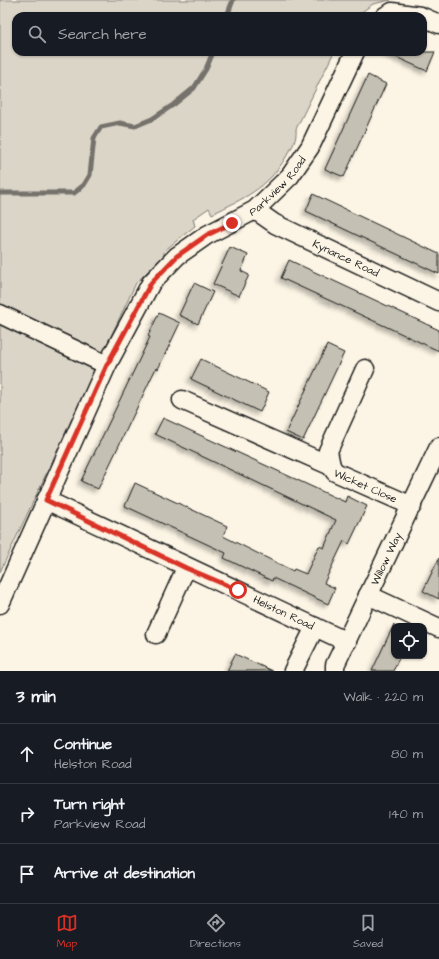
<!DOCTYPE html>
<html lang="en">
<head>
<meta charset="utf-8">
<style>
  :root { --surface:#171b24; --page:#242831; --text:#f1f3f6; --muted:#9ea1a6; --line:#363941; --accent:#d93025 }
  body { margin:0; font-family:"Architects Daughter",sans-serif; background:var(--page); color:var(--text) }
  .controls { position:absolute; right:12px; bottom:12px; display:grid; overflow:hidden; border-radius:8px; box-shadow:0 1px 3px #0004 }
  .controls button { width:36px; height:36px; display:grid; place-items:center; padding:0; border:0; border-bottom:1px solid var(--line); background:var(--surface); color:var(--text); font:20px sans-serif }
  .stop { position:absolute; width:12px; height:12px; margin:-9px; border:3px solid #d93025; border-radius:50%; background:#fff }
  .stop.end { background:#d93025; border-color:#fff; box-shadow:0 1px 4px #0008 }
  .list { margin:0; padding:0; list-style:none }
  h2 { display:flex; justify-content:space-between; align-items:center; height:52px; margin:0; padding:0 16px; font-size:17px }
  h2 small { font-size:13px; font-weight:400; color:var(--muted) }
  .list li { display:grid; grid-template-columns:26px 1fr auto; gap:12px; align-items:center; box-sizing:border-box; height:60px; padding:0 16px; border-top:1px solid var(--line) }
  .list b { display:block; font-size:15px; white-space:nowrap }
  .list p { margin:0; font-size:13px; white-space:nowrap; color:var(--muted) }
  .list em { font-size:13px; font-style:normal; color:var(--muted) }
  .icon { flex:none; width:22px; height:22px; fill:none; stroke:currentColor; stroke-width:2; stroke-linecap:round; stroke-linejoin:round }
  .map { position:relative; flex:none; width:439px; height:671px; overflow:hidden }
  .search { position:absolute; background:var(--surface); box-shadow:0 1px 3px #0004; left:12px; right:12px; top:12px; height:44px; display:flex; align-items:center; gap:10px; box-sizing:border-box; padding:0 14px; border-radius:12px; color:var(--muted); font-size:15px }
  .sheet { height:232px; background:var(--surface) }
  nav { display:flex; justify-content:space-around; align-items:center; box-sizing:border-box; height:56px; border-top:1px solid var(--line); background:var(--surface); font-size:11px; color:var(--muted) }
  nav a { display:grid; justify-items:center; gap:2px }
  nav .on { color:var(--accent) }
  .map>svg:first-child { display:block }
  .green { fill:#dbd5c8; stroke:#7c7872 }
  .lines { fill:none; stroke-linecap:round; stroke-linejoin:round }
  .stream { stroke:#75726c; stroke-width:5 }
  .building { fill:#c4c0b3; stroke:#1c1c1c; filter:url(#shadow) }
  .minor-casing { stroke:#1c1c1c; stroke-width:21 }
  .minor { stroke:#fcf5e5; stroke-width:18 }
  .route { stroke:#d93025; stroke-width:5 }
  .labels { text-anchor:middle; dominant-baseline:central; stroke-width:3; stroke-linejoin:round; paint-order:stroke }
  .street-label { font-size:11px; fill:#1c1c1c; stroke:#fcf5e5 }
</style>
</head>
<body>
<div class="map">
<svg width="439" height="671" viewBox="0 0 439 671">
  <defs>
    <filter id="shadow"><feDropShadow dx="-3.5" dy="3.5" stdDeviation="2" flood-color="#0004"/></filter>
  </defs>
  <rect width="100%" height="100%" fill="#fcf5e5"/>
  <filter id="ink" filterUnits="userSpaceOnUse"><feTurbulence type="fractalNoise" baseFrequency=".025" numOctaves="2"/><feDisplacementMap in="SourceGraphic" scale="8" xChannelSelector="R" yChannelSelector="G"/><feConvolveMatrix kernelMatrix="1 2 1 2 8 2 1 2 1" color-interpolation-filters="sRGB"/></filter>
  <g filter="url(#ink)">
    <path class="green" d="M0,0H391L373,4L356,16H16V52H334L296,129C297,141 292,147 286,157C267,189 244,198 212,214L209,208L193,219L195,226L164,251V255L136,283L0,572Z"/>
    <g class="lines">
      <g class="stream">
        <polyline points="227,16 233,0"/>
        <polyline points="0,193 74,193 84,185 90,175 94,138 101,127 120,123 135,126 152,119 173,105 194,88 206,69 213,52"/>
      </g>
    </g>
    <g class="building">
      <polygon points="385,52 435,52 427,71"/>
      <polygon points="368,75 386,84 344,177 325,169"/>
      <polygon points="313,194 439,254 439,274 306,211"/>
      <polygon points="230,247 248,255 241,271 249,275 239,296 213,284"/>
      <polygon points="289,260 439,330 439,351 281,278"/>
      <polygon points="194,283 213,292 198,324 179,315"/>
      <polygon points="159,313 180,323 158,369 156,368 98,489 81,481 150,337 148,336"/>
      <polygon points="327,345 344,353 303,440 286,432"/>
      <polygon points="201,359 269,392 260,412 191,379"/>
      <polygon points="163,418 345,502 347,496 367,506 349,544 344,541 324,583 335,588 328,604 273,578 272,581 224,558 226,553 125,506 135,483 227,526 223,536 293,571 294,569 306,574 319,546 324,548 336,520 155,434"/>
      <polygon points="439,558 439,599 423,591"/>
      <polygon points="394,624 394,656 400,656 393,671 372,671"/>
      <polygon points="235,654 272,671 227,671"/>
    </g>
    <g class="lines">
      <g class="minor-casing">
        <g id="minor">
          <polyline points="385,16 392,12 420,16"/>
          <polyline points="423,17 439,24"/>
          <path id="s1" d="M255,210L275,224L439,302"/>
          <polyline points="0,314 107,365"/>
          <path id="s2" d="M365,369L328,451L331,466L335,472L412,506"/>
          <polyline points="182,400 331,466"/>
          <path id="s3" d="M46,500L347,642"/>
          <polyline points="368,595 439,628"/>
          <path id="s4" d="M0,604L107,365L151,283L177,256L207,235L255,210L290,176L310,147L355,52"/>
          <polyline points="156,634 186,568"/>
          <polyline points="293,671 315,627"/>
          <path id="s5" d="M335,671V665L439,447"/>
        </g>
      </g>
      <use href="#minor" class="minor"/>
    </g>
  </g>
  <g class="lines" filter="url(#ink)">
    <polyline class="route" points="232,223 207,235 177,256 151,283 107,365 46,500 186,568 238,590"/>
  </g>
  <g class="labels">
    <g class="street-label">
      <text stroke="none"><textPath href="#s4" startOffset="516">Parkview Road</textPath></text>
      <text stroke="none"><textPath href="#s1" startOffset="103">Kynance Road</textPath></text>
      <text stroke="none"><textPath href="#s2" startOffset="146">Wicket Close</textPath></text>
      <text stroke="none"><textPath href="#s5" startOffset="124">Willow Way</textPath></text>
      <text stroke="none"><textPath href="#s3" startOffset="263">Helston Road</textPath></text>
    </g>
  </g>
</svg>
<div class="controls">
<button><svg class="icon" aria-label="locate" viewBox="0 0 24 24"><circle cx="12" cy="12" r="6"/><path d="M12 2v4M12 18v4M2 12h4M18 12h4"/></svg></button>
</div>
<div class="stop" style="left:238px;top:590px"></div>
<div class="stop end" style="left:232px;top:223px"></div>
<div class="search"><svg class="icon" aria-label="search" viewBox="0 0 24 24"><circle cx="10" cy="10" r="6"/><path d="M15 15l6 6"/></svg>Search here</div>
</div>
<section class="sheet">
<h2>3 min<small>Walk · 220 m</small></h2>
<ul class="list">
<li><svg class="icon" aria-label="ahead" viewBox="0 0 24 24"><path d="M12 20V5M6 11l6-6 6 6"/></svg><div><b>Continue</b><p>Helston Road</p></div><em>80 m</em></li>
<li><svg class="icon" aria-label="right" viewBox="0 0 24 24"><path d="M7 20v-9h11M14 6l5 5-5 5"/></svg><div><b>Turn right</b><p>Parkview Road</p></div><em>140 m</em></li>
<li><svg class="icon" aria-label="arrive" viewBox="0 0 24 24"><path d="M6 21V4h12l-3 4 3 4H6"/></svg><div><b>Arrive at destination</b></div></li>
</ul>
</section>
<nav>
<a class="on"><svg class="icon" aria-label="map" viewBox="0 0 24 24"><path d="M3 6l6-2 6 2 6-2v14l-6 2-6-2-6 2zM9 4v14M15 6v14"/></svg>Map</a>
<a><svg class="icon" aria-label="directions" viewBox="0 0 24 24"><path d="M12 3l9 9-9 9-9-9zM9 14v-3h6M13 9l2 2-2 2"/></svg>Directions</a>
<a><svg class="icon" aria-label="saved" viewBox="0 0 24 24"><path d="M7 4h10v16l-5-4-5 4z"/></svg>Saved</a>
</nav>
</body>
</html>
